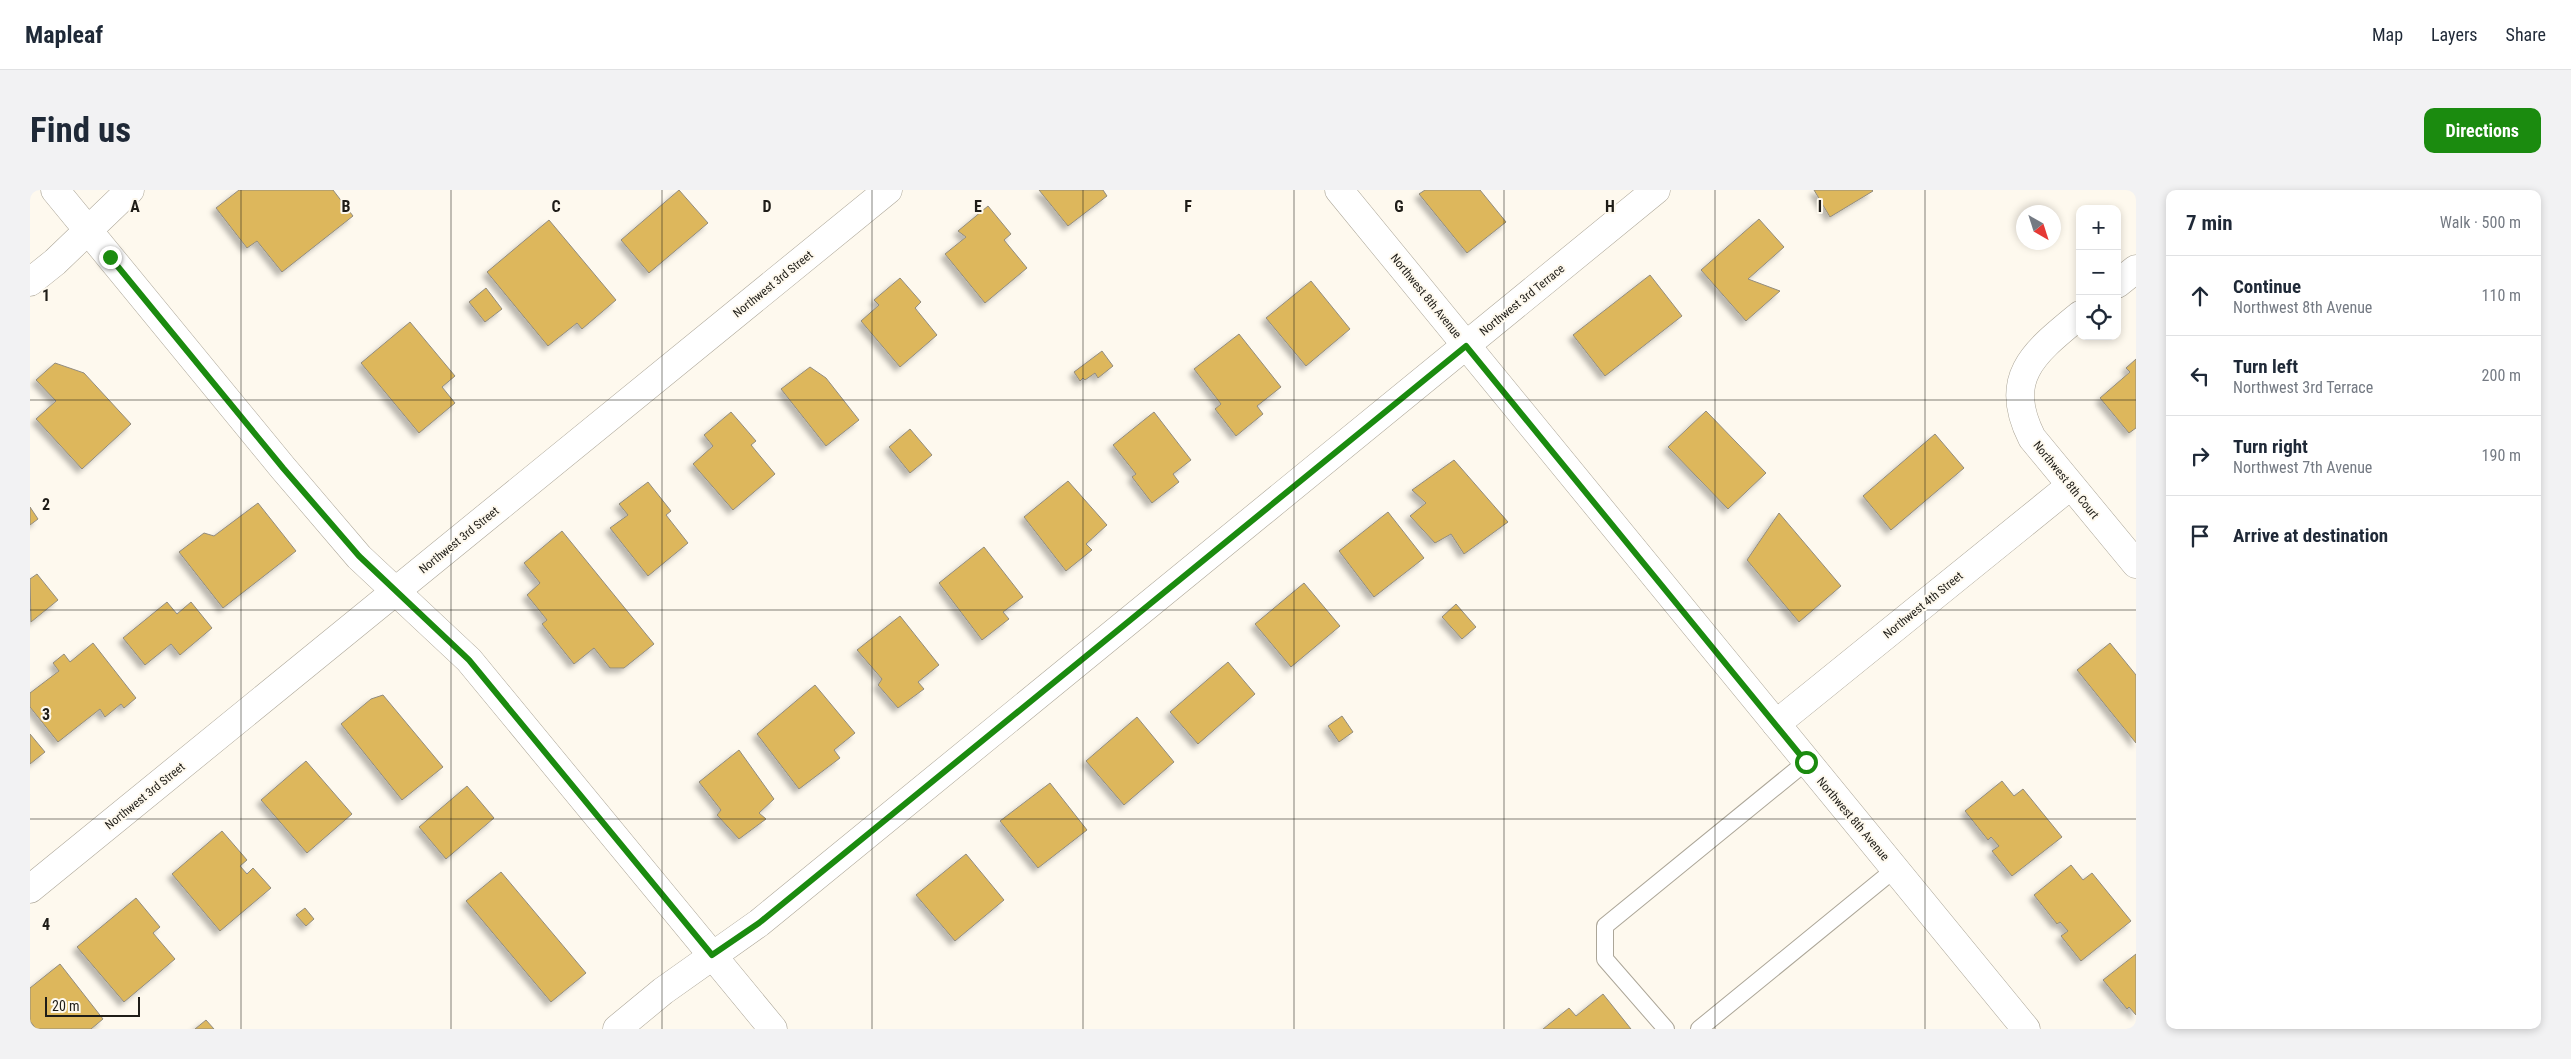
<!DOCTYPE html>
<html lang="en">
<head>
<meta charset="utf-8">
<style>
  :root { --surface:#fff; --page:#f2f2f3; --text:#1f2937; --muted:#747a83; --line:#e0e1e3; --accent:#1b8b0f }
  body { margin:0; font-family:"Roboto Condensed",sans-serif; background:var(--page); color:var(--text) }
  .controls { position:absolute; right:15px; top:15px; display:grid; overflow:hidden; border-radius:10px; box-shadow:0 2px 8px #0003 }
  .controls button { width:45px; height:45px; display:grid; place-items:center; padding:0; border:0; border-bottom:1px solid var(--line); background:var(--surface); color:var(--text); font:25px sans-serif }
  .compass { position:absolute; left:1986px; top:15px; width:45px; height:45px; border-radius:50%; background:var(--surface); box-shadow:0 2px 8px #0003; rotate:141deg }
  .scale { position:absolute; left:15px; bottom:12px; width:95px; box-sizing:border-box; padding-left:5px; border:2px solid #1f1d18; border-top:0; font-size:14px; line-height:18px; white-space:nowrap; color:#1f1d18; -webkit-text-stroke:4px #fef9ee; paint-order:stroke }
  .stop { position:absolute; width:15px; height:15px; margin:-11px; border:4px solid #1b8b0f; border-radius:50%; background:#fff }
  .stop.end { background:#1b8b0f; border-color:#fff; box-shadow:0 1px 5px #0008 }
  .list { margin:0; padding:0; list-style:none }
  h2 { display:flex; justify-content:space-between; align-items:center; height:65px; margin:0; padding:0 20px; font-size:21px }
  h2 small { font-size:16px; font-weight:400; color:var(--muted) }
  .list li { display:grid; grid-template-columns:32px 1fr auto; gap:15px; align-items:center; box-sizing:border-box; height:80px; padding:0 20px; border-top:1px solid var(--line) }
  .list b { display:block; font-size:19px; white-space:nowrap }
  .list p { margin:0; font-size:16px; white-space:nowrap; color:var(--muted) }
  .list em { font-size:16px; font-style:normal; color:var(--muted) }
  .icon { flex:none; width:28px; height:28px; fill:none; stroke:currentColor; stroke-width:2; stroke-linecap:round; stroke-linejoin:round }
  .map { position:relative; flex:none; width:2106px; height:839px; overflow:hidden; border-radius:10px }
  header { display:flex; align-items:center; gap:30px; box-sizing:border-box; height:70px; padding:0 25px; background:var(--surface); border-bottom:1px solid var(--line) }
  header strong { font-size:24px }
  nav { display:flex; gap:28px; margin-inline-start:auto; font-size:18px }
  .intro { display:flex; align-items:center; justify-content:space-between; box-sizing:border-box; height:120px; padding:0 30px }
  h1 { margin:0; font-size:35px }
  .button { padding:12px 22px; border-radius:10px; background:var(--accent); color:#fff; font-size:18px; font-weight:700 }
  main { display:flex; gap:30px; padding:0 30px }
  aside { flex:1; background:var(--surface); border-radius:10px; box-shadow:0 2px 8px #0003 }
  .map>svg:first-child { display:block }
  .building { fill:#ddb75b; stroke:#928c7f; filter:url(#shadow) }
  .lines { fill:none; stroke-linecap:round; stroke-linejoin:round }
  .lane-casing { stroke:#aca698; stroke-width:18 }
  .street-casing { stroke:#aca698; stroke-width:29 }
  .lane { stroke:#fff; stroke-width:16 }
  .street { stroke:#fff; stroke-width:28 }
  .route { stroke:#1b8b0f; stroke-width:6 }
  .grid { fill:none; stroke:#1f1d18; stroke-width:1; stroke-opacity:0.55 }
  .labels { text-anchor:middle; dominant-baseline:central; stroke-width:4; stroke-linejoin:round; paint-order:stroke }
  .street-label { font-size:12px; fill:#1f1d18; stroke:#fef9ee }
  .grid-label { font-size:16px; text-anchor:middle; font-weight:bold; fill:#1f1d18; stroke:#fef9ee; stroke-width:4; stroke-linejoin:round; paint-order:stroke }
</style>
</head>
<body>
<header>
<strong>Mapleaf</strong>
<nav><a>Map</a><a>Layers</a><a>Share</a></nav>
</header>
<div class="intro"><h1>Find us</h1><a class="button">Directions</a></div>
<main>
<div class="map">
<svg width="2106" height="839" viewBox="0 0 2106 839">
  <defs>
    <filter id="shadow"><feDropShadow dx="-4.5" dy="4.5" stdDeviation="2.5" flood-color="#0004"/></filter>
  </defs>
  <rect width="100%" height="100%" fill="#fef9ee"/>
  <g class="building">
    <polygon points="209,0 303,0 323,26 252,82 227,51 217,58 186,18"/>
    <polygon points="649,0 678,33 619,83 591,50"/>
    <polygon points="1009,0 1073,0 1077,6 1038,36"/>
    <polygon points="1395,0 1450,0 1476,32 1437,63 1389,4"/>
    <polygon points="1784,0 1842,0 1843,1 1800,27"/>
    <polygon points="958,16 981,44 974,50 997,78 955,113 915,64 936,47 928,41"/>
    <polygon points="1729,29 1754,57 1718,89 1750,101 1716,131 1671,80"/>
    <polygon points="519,30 586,110 552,139 547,133 518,156 457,82"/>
    <polygon points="1620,85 1652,126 1575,186 1543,145"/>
    <polygon points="870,88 891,112 885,118 907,145 870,177 831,131 849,115 844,110"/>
    <polygon points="1281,91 1320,139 1276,176 1236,128"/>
    <polygon points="456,98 472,119 455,132 439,112"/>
    <polygon points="380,132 425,186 412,197 425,213 389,243 331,173"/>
    <polygon points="1209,144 1251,197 1227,216 1233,224 1206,246 1185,219 1191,214 1164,179"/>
    <polygon points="1072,161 1083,176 1068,188 1065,183 1055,190 1053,188 1050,191 1044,182"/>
    <polygon points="2106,169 2106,238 2099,243 2070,208 2100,182 2096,178"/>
    <polygon points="25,173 54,183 101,234 52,279 6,229 26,211 6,190"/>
    <polygon points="780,177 796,188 829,230 796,256 751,199"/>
    <polygon points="1676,221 1736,283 1698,319 1638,257"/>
    <polygon points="701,222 726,251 721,255 745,284 703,320 663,274 683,256 674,245"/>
    <polygon points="1124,222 1161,270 1143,284 1149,292 1122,313 1102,287 1106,284 1083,255"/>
    <polygon points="880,239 902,265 880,283 859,257"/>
    <polygon points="1905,244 1934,278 1861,340 1833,306"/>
    <polygon points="1424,270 1478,332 1434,364 1421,344 1405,353 1380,326 1396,313 1382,300"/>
    <polygon points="1038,291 1077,335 1056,354 1062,360 1036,381 994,327"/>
    <polygon points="618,292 641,321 636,325 658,353 618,386 580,338 598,325 589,314"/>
    <polygon points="228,313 266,361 193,418 149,362 174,343 184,346"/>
    <polygon points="0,317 8,329 0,335"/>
    <polygon points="1358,322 1394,368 1344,407 1309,361"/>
    <polygon points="1749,323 1811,396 1769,432 1717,370"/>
    <polygon points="532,341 624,454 594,478 580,478 564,458 544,474 512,434 517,430 497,405 510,393 494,373"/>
    <polygon points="954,357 993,407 973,422 979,429 952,450 909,393"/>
    <polygon points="7,384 28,410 1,432 0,389"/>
    <polygon points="1274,393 1310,436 1261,477 1225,434"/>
    <polygon points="137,412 147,424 161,412 182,438 150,465 141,454 115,475 93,448"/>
    <polygon points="1426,414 1446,437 1432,449 1412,427"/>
    <polygon points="870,426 909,475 888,492 894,499 868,518 848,495 852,489 827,460"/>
    <polygon points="63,453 106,508 94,518 91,514 75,527 70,519 28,552 0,517 0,503 29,481 23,473 34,464 40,472"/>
    <polygon points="2080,453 2106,485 2106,553 2047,480"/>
    <polygon points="1198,472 1225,504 1168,554 1140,522"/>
    <polygon points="785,495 825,543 804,560 810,568 769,599 727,544"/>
    <polygon points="353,505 413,577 372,610 311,534 341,509"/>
    <polygon points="1312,526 1323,542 1309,552 1298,536"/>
    <polygon points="1107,527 1144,572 1094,615 1056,571"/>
    <polygon points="0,544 15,562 0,574"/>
    <polygon points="709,560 744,609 729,623 736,629 709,649 687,625 691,620 669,592"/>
    <polygon points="276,571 322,624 277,663 231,610"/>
    <polygon points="1972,591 1984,606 1993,599 2032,647 1982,686 1962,661 1969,656 1961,647 1958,650 1935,621"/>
    <polygon points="1020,593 1057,640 1008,678 970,631"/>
    <polygon points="437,596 464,628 416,669 389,637"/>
    <polygon points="192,641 217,670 210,676 217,684 223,678 241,698 190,741 142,684"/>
    <polygon points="936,664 974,710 925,751 886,705"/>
    <polygon points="2041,675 2053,690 2062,683 2101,731 2051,771 2031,746 2038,741 2030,732 2027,734 2004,705"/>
    <polygon points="471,682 556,783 521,812 436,711"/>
    <polygon points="106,708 130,737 123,743 145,769 94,812 47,757"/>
    <polygon points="275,718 284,729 276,736 266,725"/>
    <polygon points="2106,764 2106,825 2099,817 2097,819 2073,790"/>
    <polygon points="30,774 73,829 61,839 6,839 0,831 0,798"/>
    <polygon points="1573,804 1601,839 1513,839 1539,818 1546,826"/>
    <polygon points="176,830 184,839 165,839"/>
  </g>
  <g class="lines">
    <g class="lane-casing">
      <g id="lane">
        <polyline points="1636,839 1575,769 1575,736 1776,572"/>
        <polyline points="1669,839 1865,679"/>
      </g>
    </g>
    <g class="street-casing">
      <g id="street">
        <polyline points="25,0 253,278 329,367 439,470 743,839"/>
        <polyline points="1309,0 1996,839"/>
        <polyline points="0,92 25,72 100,0"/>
        <polyline points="2087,94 2106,79"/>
        <path d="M2050,125C2005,162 1971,187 2002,248L2106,374"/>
        <polyline points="1746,534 2040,296"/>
        <polyline points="0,699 858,0"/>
        <polyline points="587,839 633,801 729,733 1626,0"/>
      </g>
    </g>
    <use href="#lane" class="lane"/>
    <use href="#street" class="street"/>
  </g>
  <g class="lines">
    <polyline class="route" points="80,67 253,278 329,366 439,470 682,765 729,733 1436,156 1776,572"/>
  </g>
  <path class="grid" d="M211,0V839M421,0V839M632,0V839M842,0V839M1053,0V839M1264,0V839M1474,0V839M1685,0V839M1895,0V839M0,210H2106M0,420H2106M0,629H2106"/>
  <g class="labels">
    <g class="street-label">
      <text transform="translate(743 94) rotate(-39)">Northwest 3rd Street</text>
      <text transform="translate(1396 106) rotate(51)">Northwest 8th Avenue</text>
      <text transform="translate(1492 110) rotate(-39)">Northwest 3rd Terrace</text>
      <text transform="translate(2036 290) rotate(51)">Northwest 8th Court</text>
      <text transform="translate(429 350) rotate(-39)">Northwest 3rd Street</text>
      <text transform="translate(1893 415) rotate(-39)">Northwest 4th Street</text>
      <text transform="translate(115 606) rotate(-39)">Northwest 3rd Street</text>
      <text transform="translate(1823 629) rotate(50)">Northwest 8th Avenue</text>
    </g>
  </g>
  <g class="grid-label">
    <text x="105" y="22">A</text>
    <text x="316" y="22">B</text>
    <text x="526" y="22">C</text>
    <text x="737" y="22">D</text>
    <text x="948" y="22">E</text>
    <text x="1158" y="22">F</text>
    <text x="1369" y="22">G</text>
    <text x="1580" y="22">H</text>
    <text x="1790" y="22">I</text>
    <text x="16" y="111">1</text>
    <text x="16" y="320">2</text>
    <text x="16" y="530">3</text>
    <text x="16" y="740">4</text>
  </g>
</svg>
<div class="controls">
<button>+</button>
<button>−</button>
<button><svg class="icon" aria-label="locate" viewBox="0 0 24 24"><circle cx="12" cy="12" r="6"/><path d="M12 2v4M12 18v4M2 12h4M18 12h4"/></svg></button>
</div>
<svg class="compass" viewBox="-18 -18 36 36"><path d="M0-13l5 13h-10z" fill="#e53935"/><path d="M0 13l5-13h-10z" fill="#747a83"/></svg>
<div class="scale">20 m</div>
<div class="stop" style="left:1776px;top:572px"></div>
<div class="stop end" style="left:80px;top:67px"></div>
</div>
<aside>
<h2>7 min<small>Walk · 500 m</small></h2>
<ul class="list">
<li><svg class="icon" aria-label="ahead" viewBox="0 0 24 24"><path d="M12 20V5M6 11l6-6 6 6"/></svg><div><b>Continue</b><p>Northwest 8th Avenue</p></div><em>110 m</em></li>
<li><svg class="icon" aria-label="left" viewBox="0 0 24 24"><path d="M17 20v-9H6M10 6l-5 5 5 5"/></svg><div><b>Turn left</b><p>Northwest 3rd Terrace</p></div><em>200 m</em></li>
<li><svg class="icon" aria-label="right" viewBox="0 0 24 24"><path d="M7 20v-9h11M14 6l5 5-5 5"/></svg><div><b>Turn right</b><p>Northwest 7th Avenue</p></div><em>190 m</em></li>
<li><svg class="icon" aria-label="arrive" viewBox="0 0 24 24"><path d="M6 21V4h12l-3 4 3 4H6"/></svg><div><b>Arrive at destination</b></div></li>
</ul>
</aside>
</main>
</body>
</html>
